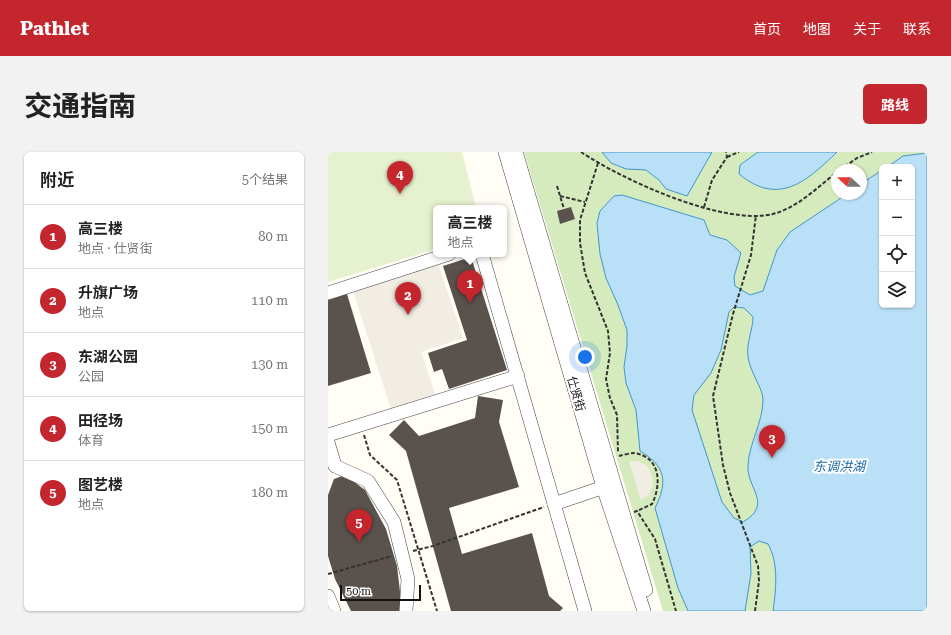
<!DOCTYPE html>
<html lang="zh">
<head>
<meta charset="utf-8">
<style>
  :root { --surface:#fff; --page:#f2f2f2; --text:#222; --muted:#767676; --line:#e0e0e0; --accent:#c4262e }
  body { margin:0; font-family:"Roboto Serif","Noto Sans SC",serif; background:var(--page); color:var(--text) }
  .controls { position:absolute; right:12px; top:12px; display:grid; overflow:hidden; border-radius:6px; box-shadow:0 1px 3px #0004 }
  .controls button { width:36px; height:36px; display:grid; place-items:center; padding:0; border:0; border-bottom:1px solid var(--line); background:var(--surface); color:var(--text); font:20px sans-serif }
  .compass { position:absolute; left:503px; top:12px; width:36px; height:36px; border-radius:50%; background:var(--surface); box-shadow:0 1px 3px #0004; rotate:292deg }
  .scale { position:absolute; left:12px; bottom:10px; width:81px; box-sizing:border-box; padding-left:4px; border:2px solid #111; border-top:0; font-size:11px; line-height:14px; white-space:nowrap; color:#111; -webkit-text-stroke:3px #fff; paint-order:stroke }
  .you { position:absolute; left:257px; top:205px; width:14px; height:14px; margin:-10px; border:3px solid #fff; border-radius:50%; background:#1a73e8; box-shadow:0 0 0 6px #1a73e833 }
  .badge { display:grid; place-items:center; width:26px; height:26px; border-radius:50%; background:var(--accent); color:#fff; font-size:13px; font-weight:700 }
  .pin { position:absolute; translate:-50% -33px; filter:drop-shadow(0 1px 2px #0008) }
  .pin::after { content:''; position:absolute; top:21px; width:14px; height:12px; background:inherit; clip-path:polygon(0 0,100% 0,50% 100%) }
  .popup { position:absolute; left:105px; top:53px; width:74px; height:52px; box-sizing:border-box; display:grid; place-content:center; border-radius:6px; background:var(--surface); filter:drop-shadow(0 1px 3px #0005); font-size:13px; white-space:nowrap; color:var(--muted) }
  .popup b { font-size:15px; color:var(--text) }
  .popup::after { content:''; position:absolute; left:50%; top:100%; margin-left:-8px; border:8px solid transparent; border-top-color:var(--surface) }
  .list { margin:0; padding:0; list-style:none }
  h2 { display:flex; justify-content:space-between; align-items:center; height:52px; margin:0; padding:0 16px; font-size:17px }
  h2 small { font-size:13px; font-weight:400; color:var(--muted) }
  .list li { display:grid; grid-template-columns:26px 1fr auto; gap:12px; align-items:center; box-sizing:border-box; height:64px; padding:0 16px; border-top:1px solid var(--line) }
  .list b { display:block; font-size:15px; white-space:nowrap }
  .list p { margin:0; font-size:13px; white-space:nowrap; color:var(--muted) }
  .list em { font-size:13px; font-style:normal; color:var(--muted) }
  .icon { flex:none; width:22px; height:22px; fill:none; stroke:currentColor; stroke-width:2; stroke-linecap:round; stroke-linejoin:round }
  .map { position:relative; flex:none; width:599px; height:459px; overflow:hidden; border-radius:6px }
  header { display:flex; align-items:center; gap:24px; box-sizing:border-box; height:56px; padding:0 20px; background:var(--accent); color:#fff }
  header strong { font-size:19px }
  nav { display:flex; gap:22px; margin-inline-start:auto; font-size:14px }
  .intro { display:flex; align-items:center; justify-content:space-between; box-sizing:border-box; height:96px; padding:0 24px }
  h1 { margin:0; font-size:28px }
  .button { padding:10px 18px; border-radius:6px; background:var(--accent); color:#fff; font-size:14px; font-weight:700 }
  main { display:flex; gap:24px; padding:0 24px }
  aside { flex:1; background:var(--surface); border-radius:6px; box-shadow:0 1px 3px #0004 }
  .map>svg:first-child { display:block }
  .green { fill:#d5ebbd; fill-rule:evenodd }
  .pitch { fill:#e6f2cf }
  .plaza { fill:#f1ede2 }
  .water { fill:#b9e0f7; stroke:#3f96cf; fill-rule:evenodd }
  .building { fill:#5a524d }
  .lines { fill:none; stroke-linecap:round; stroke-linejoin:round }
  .minor-casing { stroke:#444; stroke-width:14 }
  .path { stroke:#333; stroke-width:2; stroke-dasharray:4 2; stroke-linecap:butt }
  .minor { stroke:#fff; stroke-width:13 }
  .labels { text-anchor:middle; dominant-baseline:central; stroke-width:4; stroke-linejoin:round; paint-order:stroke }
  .street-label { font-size:12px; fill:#111; stroke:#fff }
  .water-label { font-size:13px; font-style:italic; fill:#1768a6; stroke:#fff }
</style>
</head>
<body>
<header>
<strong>Pathlet</strong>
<nav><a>首页</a><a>地图</a><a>关于</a><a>联系</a></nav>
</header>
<div class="intro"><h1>交通指南</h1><a class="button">路线</a></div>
<main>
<aside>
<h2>附近<small>5个结果</small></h2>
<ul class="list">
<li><span class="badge">1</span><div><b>高三楼</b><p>地点 · 仕贤街</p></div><em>80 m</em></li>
<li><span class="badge">2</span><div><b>升旗广场</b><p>地点</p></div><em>110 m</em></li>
<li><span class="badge">3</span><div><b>东湖公园</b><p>公园</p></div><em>130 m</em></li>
<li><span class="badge">4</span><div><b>田径场</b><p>体育</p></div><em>150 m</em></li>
<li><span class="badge">5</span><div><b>图艺楼</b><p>地点</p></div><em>180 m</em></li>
</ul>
</aside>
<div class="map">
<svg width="599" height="459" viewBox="0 0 599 459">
  <rect width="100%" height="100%" fill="#fffdf5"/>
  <path class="green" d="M196,0H599V459H335ZM554,15H584V153H554ZM509,18H533V42H509Z"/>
  <polygon class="pitch" points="0,0 134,0 148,56 108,56 108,97 0,130"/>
  <g class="plaza">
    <polygon points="110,111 135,186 93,200 107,242 63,257 25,139"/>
    <polygon points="301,309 309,309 318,313 323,321 325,332 321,343 313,348"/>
  </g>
  <g class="water">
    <polygon points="274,0 384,0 359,44 338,37 331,28 318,18 298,17 283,11"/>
    <path d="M430,0H509C479,29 451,55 411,22L412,13Z"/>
    <path d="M599,1V459H445C448,437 451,412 440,392L431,389L422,395L423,421L417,459H360L350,436L327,356C340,330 338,314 312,299L308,258L298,231L296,215L299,194V178L290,153L278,126L272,102L269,71L272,59L286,44L294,43L376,68L382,83L399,88L413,101L406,125L407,134L422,143L435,139L449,98L462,80L519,42H533V32L554,18V153H584V15H559L575,4ZM406,155L416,156L425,165C425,177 418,192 420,204C421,218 435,237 435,247C435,271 421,291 420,313C418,336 446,352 415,370L406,366L394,350L364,258L366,243L383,221L393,198L401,160Z"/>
  </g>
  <g class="building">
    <polygon points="243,55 247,67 232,72 229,59"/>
    <polygon points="143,105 179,218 121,237 114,217 106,220 100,201 139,188 115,114"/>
    <polygon points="19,142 43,221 0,234 0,148"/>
    <polygon points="150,244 175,248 171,270 191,335 121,356 134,402 204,381 221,444 235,456 232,459 123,459 78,299 61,283 76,268 91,284 147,266"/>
    <polygon points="17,323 37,338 58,377 69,414 73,448 71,459 23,459 7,427 0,404 0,343 6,327"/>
  </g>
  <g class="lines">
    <g class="minor-casing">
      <g id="minor">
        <polyline points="177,0 275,335 316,459"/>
        <polyline points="188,0 318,438"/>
        <polyline points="154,102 257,459"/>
        <polyline points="0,141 121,102"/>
        <polyline points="0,283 190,224"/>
        <polyline points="0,290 7,314"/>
        <polyline points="7,314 40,329 66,370 80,427 78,459"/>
        <polyline points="226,352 282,333"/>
        <polyline points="0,444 6,459"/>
      </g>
    </g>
    <g class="path">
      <path d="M253,0C295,28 395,74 445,62C469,56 490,35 509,20"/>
      <polyline points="399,5 411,0"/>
      <polyline points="270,11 252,68 252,91 257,121 280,179 282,201 278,227 282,246 289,263 290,300"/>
      <polyline points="512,18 529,6 544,0"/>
      <polyline points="229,34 236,57"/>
      <polyline points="232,44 257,50"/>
      <polyline points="376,55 384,28 399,5 398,0"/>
      <polyline points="36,283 42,303 69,328 109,459"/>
      <path d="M291,304C295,303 302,301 306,301C334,305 333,334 324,352L309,359"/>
      <polyline points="306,360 309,359 327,387 348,459"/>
      <polyline points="85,399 105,394 216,355"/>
      <polyline points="0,422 64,404"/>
      <polyline points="427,459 431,429 430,414 402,341 395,313 385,244 405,162 423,103 428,63"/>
    </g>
    <use href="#minor" class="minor"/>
  </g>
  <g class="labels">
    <g class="street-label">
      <text transform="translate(248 242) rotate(74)">仕贤街</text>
    </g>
    <g class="water-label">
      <text x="511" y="314">东调洪湖</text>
    </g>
  </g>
</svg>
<div class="controls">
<button>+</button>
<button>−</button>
<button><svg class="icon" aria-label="locate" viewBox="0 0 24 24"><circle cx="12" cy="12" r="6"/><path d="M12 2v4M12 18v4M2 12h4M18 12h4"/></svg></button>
<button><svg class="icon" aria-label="layers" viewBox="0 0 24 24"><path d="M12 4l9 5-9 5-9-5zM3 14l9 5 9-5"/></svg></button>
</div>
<svg class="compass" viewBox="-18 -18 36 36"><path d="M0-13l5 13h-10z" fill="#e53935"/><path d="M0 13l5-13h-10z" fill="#767676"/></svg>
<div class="scale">50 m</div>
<div class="you"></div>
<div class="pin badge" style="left:142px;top:151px">1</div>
<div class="popup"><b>高三楼</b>地点</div>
<div class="pin badge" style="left:80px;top:163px">2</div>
<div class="pin badge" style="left:444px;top:306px">3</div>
<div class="pin badge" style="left:72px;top:42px">4</div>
<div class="pin badge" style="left:31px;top:390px">5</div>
</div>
</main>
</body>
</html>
